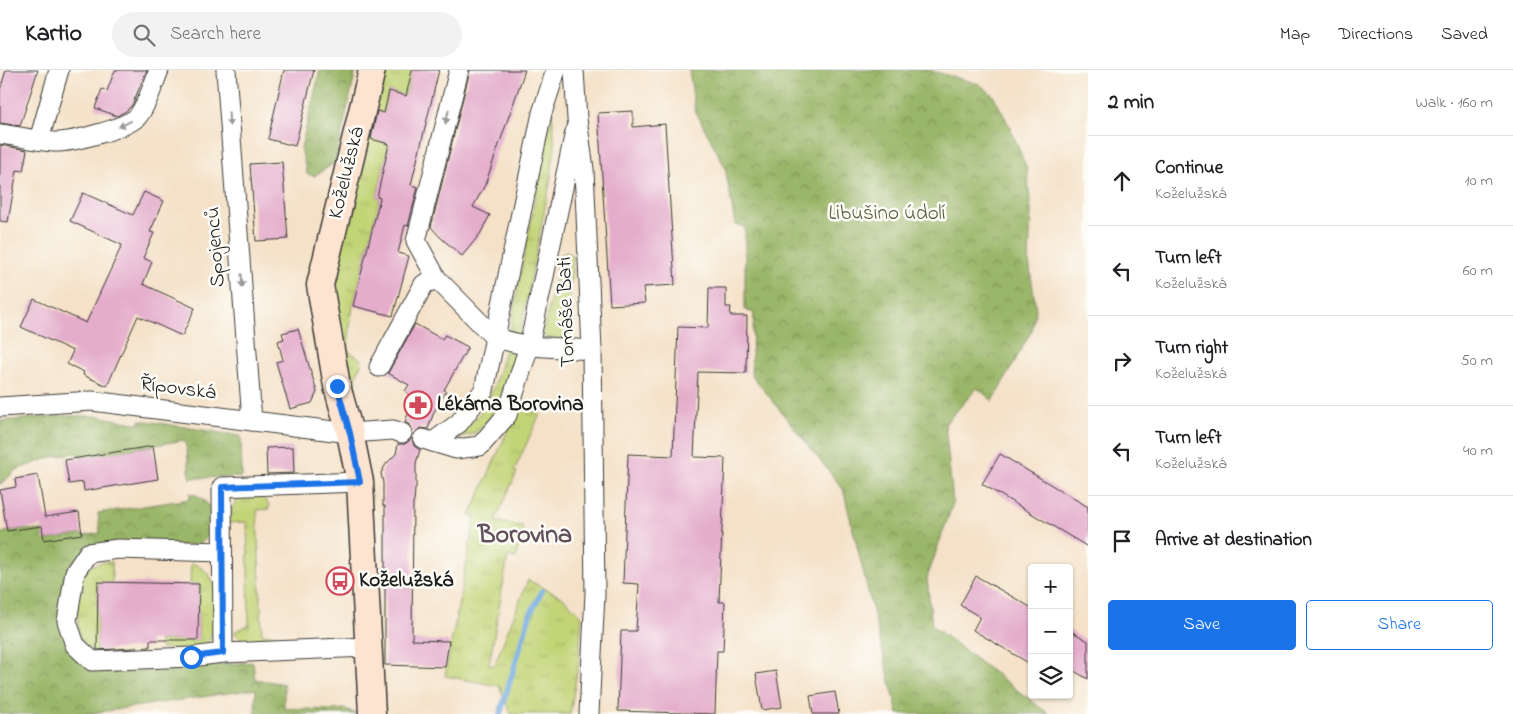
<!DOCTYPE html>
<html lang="en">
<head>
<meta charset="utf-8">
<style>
  :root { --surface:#fff; --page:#f2f2f2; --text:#202124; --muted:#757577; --line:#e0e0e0; --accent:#1a73e8 }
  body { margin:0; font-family:"Indie Flower",sans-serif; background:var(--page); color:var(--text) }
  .controls { position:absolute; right:15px; bottom:15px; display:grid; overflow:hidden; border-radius:5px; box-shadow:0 1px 4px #0004 }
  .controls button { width:45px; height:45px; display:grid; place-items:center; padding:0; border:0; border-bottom:1px solid var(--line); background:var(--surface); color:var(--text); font:25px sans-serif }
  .stop { position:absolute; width:15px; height:15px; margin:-11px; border:4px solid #1a73e8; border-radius:50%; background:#fff }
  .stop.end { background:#1a73e8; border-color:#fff; box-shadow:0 1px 5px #0008 }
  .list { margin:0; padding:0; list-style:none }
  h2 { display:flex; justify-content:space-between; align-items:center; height:65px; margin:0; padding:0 20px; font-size:21px }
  h2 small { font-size:16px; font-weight:400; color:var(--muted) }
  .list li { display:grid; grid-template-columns:32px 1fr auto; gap:15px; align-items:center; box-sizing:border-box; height:90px; padding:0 20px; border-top:1px solid var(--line) }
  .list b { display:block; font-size:19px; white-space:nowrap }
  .list p { margin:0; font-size:16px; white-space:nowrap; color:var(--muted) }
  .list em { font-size:16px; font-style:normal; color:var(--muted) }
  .actions { display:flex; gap:10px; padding:15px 20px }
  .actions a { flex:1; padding:11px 0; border:1px solid var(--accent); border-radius:5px; text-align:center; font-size:18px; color:var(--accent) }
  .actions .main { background:var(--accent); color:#fff }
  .icon { flex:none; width:28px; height:28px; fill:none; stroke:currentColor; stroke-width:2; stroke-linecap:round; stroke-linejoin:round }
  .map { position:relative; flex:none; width:1088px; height:644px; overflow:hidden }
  header { display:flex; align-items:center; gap:30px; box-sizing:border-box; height:70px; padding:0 25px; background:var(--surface); border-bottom:1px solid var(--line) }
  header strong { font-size:24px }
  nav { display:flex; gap:28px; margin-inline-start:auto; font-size:18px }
  .search { width:350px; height:45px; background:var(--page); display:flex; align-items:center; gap:12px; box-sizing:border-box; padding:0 18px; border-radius:28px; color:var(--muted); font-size:19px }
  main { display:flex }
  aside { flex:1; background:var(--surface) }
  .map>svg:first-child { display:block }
  .grass { fill:url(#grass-tufts); stroke:#70784a }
  .forest { fill:url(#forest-crowns); stroke:#5b6942 }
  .park { fill:#c3d477; stroke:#70784a }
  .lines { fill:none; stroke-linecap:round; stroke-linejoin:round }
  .stream { stroke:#6fa8de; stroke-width:5.5 }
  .building { fill:#e4adcc }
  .minor-casing { stroke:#3c3a36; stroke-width:21 }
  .secondary-casing { stroke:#3c3a36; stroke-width:29 }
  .minor { stroke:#fff; stroke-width:19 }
  .secondary { stroke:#fde4d1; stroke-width:26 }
  .oneway { fill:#999 }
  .route { stroke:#1a73e8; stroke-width:6 }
  .labels { text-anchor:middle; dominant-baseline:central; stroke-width:5; stroke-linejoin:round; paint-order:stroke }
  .street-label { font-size:21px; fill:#1c1c1c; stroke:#fdfcf7 }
  .park-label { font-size:21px; fill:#565c3c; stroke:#fdfcf7 }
  .poi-label { font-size:21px; font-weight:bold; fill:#1c1c1c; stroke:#fdfcf7; text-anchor:start }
  .district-label { font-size:26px; font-weight:bold; fill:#624f5a; stroke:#fdfcf7 }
</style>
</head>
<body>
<header>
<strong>Kartio</strong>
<div class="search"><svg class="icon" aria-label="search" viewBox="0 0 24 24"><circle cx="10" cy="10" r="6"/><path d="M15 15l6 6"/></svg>Search here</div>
<nav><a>Map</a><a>Directions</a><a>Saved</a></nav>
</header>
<main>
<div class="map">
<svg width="1088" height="644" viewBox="0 0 1088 644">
  <defs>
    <pattern id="grass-tufts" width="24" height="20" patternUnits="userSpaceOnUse" patternTransform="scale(1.25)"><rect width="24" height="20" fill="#c3d477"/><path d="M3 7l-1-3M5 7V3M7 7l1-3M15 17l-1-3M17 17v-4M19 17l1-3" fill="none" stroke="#a7b566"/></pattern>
    <pattern id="forest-crowns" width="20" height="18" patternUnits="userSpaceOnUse" patternTransform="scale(1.25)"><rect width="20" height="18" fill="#9ab668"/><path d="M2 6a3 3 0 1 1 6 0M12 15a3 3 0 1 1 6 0" fill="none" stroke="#7d9355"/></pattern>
  </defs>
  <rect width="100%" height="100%" fill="#fdfcf7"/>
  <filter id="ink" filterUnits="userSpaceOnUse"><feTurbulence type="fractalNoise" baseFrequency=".02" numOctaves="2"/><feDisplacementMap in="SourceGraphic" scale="10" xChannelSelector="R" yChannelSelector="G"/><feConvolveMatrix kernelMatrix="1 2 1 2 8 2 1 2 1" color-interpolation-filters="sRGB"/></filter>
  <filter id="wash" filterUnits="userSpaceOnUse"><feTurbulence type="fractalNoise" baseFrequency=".0096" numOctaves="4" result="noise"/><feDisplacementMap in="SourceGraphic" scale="20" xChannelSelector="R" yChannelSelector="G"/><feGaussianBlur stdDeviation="1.12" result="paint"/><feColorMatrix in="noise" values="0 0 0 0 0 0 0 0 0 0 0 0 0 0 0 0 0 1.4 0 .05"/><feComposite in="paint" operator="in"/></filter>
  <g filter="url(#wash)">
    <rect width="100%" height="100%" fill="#f4e1c7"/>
    <g class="grass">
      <path d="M370,0H412L406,26L389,21L384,43L376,41L370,68L389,74L377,127L380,128L353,236L347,280L362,290C359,303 354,304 356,319L337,316L320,215Z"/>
      <polygon points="552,41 555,76 550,112 520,263 517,265 511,262 510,259"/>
      <path d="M510,278L516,281L515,287C507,310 497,350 475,362C467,367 457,367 448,368C455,363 464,359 471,353C492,334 497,306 505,280Z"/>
      <polygon points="519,335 540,344 514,401 517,402 495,451 523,456 516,488 508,486 489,595 494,596 528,510 563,528 582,546 579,590 570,644 511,644 499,616 445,606 475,447 470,446"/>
      <path d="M260,425L269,434V439L257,440L262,564L275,565L269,574C252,574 246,576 234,562L249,555L247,452L228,453C231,433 239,424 260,425Z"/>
      <path d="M106,492H112V513H98L97,582L96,584C91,580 84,575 81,570C75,557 77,513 86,501C91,495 99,493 106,492Z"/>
      <path d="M191,493C200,496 207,501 212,510C218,522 217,565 206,574C196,583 173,578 160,578V570H198L199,514H190Z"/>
    </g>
    <g class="forest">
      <polygon points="320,0 356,0 335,93 314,106 307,104 301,78"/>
      <polygon points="689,0 929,0 979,14 993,25 1010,57 1027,99 1031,141 1029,191 1036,240 1032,260 993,331 977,318 945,354 953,433 927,508 932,556 1049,644 898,644 843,419 751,304 754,243 745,240 745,157 735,154 725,97 695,40"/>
      <polygon points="61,346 96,346 140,354 140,350 241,366 242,407 190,408 187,380 184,370 83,388 76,383 52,387 16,400 0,415 0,351"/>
      <path d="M190,423C216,429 220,460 199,475H105L69,496L64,510L63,567L94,595L191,597L253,592L255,609L284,614V638L328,640L346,639L356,644H255L256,619L85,644H0V464C14,458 28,459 43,461L45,470L82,464L83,466L100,463L98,443L190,429Z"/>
    </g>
    <polygon class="park" points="568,182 573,187 566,269 548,268 543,265 543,260 554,218 558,189 562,184"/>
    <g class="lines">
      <polyline class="stream" points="500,644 530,545 542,521"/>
    </g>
    <g id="blocks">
      <g class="building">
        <polygon points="6,0 38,0 20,56 0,53 0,20"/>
        <polygon points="115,0 147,0 132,35 126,41 117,46 95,38 102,19 107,21"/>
        <polygon points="284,0 314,0 295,76 268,69"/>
        <polygon points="412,0 439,0 411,115 418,117 408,156 405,155 398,183 409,186 393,246 353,236 380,128 377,127 389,74 371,69 377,41 384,43 389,21 406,26"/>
        <polygon points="470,0 525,0 485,115 473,137 490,145 480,164 462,186 440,167 431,157"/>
        <polygon points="633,41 633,57 665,54 675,215 643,217 645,233 610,235 598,43"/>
        <polygon points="0,75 27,80 23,101 17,100 8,152 0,151"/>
        <polygon points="282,92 288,169 256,171 250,94"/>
        <polygon points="144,122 164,131 150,162 154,163 143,188 152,192 143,214 195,238 182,266 138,246 107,316 83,305 84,302 67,294 73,281 21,257 34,229 86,253 122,175 70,151 83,123 133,145"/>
        <polygon points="709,218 726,218 726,237 731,237 730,246 747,246 746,303 698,302 694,387 725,388 719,532 725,532 723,581 717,581 715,644 618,641 621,561 636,561 639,514 623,513 628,384 673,386 678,257 708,258"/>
        <polygon points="415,254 442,269 445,265 468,277 444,320 446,321 434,342 428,359 420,358 413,365 411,356 405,352 409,341 405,333 410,325 405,321 409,315 388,303"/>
        <polygon points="298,259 317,322 312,333 290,339 276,292 283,290 278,271 284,269 282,263"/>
        <polygon points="412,368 414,376 420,380 416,393 416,419 415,419 414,432 413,433 412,570 449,571 445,597 385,595 385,436 383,436 383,413 381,403 386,394 396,384 398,374 405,374"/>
        <polygon points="153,376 158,409 84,421 83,412 69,414 65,390"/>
        <polygon points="293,377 294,403 267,404 266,378"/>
        <polygon points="1000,384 1088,437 1088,477 982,414"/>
        <polygon points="38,405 45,447 79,442 82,464 44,470 42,456 7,461 0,420 16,417 15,409"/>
        <polygon points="976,506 1032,538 1032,595 973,560 980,547 960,535"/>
        <polygon points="98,512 199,514 198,570 150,570 150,577 97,580"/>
        <polygon points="1069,560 1088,571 1088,609 1069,598"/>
        <polygon points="776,601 782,637 762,640 756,604"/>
        <polygon points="835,622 839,644 813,644 810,626"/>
      </g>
    </g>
  </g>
  <g filter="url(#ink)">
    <use href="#blocks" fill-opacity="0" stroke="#3c3a36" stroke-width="1"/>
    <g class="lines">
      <g class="minor-casing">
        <g id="minor">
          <polyline points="226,0 252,351"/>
          <polyline points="574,0 577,49 584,99 592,280 595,524 589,644"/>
          <path d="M0,64C18,66 36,71 54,72C69,73 129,58 138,46C148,33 153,15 159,0"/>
          <polyline points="39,70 59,0"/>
          <polyline points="437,209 416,171 459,0"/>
          <polyline points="379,297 424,214 437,209 495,268 529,276 592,280"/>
          <polyline points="0,337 92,331 350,363 393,360 402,363"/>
          <polyline points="423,369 456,379 480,376 507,345 529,276 575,62"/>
          <polyline points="433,372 459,353 484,320 542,43 556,0"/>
          <polyline points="222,482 118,479 88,483 75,502 67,551 75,575 92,591 191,587 223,583 368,577"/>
          <polyline points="223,583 222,417 360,412"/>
        </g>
      </g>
      <g class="secondary-casing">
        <polyline id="secondary" points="372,0 320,215 337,316 350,363 360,412 372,644"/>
      </g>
      <use href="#minor" class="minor"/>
      <use href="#secondary" class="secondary"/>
    </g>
    <defs><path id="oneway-solid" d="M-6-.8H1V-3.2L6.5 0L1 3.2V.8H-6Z" transform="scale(1.25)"/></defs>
    <g class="oneway">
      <use href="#oneway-solid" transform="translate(447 47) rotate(104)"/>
      <use href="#oneway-solid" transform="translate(229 49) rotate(86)"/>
      <use href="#oneway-solid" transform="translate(125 54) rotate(154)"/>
      <use href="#oneway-solid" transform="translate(242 211) rotate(86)"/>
    </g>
  </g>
  <g class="lines" filter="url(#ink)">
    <polyline class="route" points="191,587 223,583 222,417 360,412 350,363 337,316"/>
  </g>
  <defs>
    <g id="pharmacy-ring" transform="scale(1.4375)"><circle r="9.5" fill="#fdfcf7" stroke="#d1495b" stroke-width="1.5"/><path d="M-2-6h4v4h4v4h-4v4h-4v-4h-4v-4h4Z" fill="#d1495b"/></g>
    <g id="bus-ring" transform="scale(1.4375)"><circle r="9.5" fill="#fdfcf7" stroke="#d1495b" stroke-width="1.5"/><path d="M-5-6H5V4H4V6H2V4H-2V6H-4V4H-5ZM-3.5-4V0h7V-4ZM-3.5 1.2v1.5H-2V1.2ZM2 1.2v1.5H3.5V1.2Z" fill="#d1495b"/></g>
  </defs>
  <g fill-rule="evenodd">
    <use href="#pharmacy-ring" x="418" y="335"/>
    <use href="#bus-ring" x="340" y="511"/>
  </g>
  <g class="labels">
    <g class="street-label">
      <text transform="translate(347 103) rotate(-76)">Koželužská</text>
      <text transform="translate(216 177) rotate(-94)">Spojenců</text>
      <text transform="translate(567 242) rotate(-92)">Tomáše Bati</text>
      <text transform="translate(178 319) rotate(7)">Řípovská</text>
    </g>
    <g class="park-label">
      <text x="887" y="144">Libušino údolí</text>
    </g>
    <g class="poi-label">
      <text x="437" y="335">Lékárna Borovina</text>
      <text x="359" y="511">Koželužská</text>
    </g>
    <g class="district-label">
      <text x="525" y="466">Borovina</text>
    </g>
  </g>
</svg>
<div class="controls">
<button>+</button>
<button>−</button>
<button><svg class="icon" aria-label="layers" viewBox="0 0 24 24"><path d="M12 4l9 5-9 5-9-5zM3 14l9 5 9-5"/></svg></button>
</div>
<div class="stop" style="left:191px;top:587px"></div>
<div class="stop end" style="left:337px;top:316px"></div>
</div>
<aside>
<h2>2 min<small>Walk · 160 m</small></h2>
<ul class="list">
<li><svg class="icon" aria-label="ahead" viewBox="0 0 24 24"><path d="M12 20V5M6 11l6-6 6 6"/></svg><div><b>Continue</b><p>Koželužská</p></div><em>10 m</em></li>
<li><svg class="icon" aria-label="left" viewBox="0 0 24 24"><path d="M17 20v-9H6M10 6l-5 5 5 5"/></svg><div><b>Turn left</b><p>Koželužská</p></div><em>60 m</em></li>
<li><svg class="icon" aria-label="right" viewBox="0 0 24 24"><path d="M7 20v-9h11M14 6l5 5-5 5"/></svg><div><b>Turn right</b><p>Koželužská</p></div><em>50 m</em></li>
<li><svg class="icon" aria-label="left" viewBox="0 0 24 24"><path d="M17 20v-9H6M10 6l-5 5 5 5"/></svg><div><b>Turn left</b><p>Koželužská</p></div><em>40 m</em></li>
<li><svg class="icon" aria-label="arrive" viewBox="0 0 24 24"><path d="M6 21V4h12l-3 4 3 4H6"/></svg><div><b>Arrive at destination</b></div></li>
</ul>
<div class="actions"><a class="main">Save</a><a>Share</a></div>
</aside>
</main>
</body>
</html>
